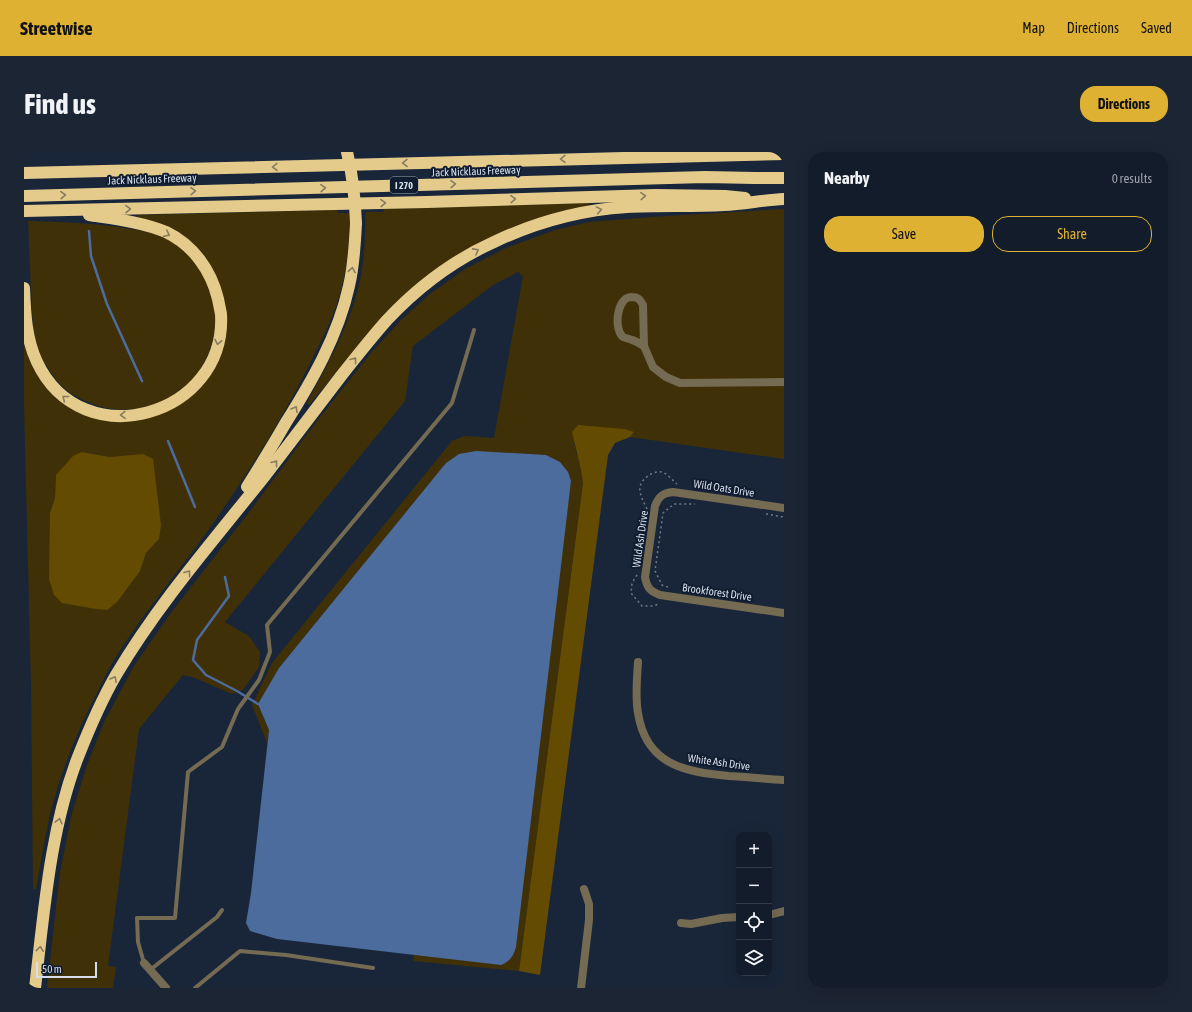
<!DOCTYPE html>
<html lang="en">
<head>
<meta charset="utf-8">
<style>
  :root { --surface:#131c2b; --page:#1c2533; --text:#f1f3f6; --muted:#9da1a9; --line:#323a47; --accent:#deb133 }
  body { margin:0; font-family:"Asap Condensed",sans-serif; background:var(--page); color:var(--text) }
  .controls { position:absolute; right:12px; bottom:12px; display:grid; overflow:hidden; border-radius:8px; box-shadow:0 4px 16px #0002 }
  .controls button { width:36px; height:36px; display:grid; place-items:center; padding:0; border:0; border-bottom:1px solid var(--line); background:var(--surface); color:var(--text); font:20px sans-serif }
  .scale { position:absolute; left:12px; bottom:10px; width:61px; box-sizing:border-box; padding-left:4px; border:2px solid #d5deea; border-top:0; font-size:11px; line-height:14px; white-space:nowrap; color:#d5deea; -webkit-text-stroke:3px #101c2f; paint-order:stroke }
  .list { margin:0; padding:0; list-style:none }
  h2 { display:flex; justify-content:space-between; align-items:center; height:52px; margin:0; padding:0 16px; font-size:17px }
  h2 small { font-size:13px; font-weight:400; color:var(--muted) }
  .actions { display:flex; gap:8px; padding:12px 16px }
  .actions a { flex:1; padding:9px 0; border:1px solid var(--accent); border-radius:16px; text-align:center; font-size:14px; color:var(--accent) }
  .actions .main { background:var(--accent); color:#111 }
  .icon { flex:none; width:22px; height:22px; fill:none; stroke:currentColor; stroke-width:2; stroke-linecap:round; stroke-linejoin:round }
  .map { position:relative; flex:none; width:760px; height:836px; overflow:hidden; border-radius:16px }
  header { display:flex; align-items:center; gap:24px; box-sizing:border-box; height:56px; padding:0 20px; background:var(--accent); color:#111 }
  header strong { font-size:19px }
  nav { display:flex; gap:22px; margin-inline-start:auto; font-size:14px }
  .intro { display:flex; align-items:center; justify-content:space-between; box-sizing:border-box; height:96px; padding:0 24px }
  h1 { margin:0; font-size:28px }
  .button { padding:10px 18px; border-radius:16px; background:var(--accent); color:#111; font-size:14px; font-weight:700 }
  main { display:flex; gap:24px; padding:0 24px }
  aside { flex:1; background:var(--surface); border-radius:16px; box-shadow:0 4px 16px #0002 }
  .map>svg:first-child { display:block }
  .green { fill:#3f3008; fill-rule:evenodd }
  .forest { fill:#634b02 }
  .water { fill:#4b6c9d }
  .lines { fill:none; stroke-linecap:round; stroke-linejoin:round }
  .stream { stroke:#4b6c9d; stroke-width:2.5 }
  .path { stroke:#6f7a8a; stroke-width:1.5; stroke-dasharray:2 3; stroke-linecap:butt }
  .service { stroke:#756a52; stroke-width:4 }
  .minor { stroke:#756a52; stroke-width:8 }
  .motorway { stroke:#e5cb8b; stroke-width:12 }
  .motorway-bridge { stroke:#e5cb8b; stroke-width:12 }
  .oneway { stroke:#857c62 }
  .labels { text-anchor:middle; dominant-baseline:central; stroke-width:4; stroke-linejoin:round; paint-order:stroke }
  .shield { fill:#101c2f; stroke:#9aa4b2; stroke-width:1 }
  .shield-label { font-size:10px; font-weight:bold; fill:#d5deea }
  .street-label { font-size:11px; fill:#d5deea; stroke:#101c2f }
</style>
</head>
<body>
<header>
<strong>Streetwise</strong>
<nav><a>Map</a><a>Directions</a><a>Saved</a></nav>
</header>
<div class="intro"><h1>Find us</h1><a class="button">Directions</a></div>
<main>
<div class="map">
<svg width="760" height="836" viewBox="0 0 760 836">
  <rect width="100%" height="100%" fill="#192639"/>
  <g class="green">
    <path d="M565,51L566,57L467,87L346,180L285,253L283,251C298,222 315,193 326,162C339,130 342,94 341,60H360L359,57Z"/>
    <polygon points="760,57 760,307 606,285 610,280 550,291 557,318 559,331 495,819 389,809 390,802 477,813 234,552 245,578 243,591 228,553 248,511 428,289 440,284 470,286 499,124 494,120 469,133 389,194 381,249 201,470 225,484 236,500 235,515 219,538 208,542 171,526 159,523 115,577 84,814 92,815 89,836 23,836 36,720 48,661 63,613 80,570 110,514 146,462 226,359 293,269 347,201 378,167 406,142 441,117 482,96 531,78 565,70 642,64"/>
    <path d="M313,58L314,61H325C327,96 321,133 308,165C303,178 296,191 290,203C262,261 227,317 190,370C158,416 120,459 90,508C85,517 80,526 76,535C56,573 39,613 28,655C21,682 17,710 12,737H9L7,536L0,252V181L24,233L90,267L162,247L200,180L181,107L114,68L113,63ZM58,300L86,305L135,387L122,401L116,419L26,361L31,346L32,323Z"/>
    <path d="M4,69C37,70 69,71 101,76C115,78 128,80 141,85C155,91 174,110 181,124C183,127 183,132 185,136C187,142 189,148 190,154C194,168 191,186 185,200C167,248 111,271 64,250C54,246 43,240 35,231C32,228 29,223 26,219C23,214 20,210 17,206C8,184 8,161 7,138C6,115 5,92 4,69Z"/>
  </g>
  <g class="forest">
    <polygon points="554,273 601,277 610,280 606,285 591,291 584,303 516,823 495,819 559,331 557,318 548,280"/>
    <polygon points="58,300 86,305 119,302 129,307 137,373 135,387 122,401 116,419 93,450 83,458 72,457 38,451 30,443 25,427 26,361 31,346 32,323 49,304"/>
  </g>
  <path class="water" d="M452,299L522,303L536,310L544,320L547,329L492,795C489,804 487,809 477,813L253,787L226,779L222,771L227,741L245,578L234,552L255,516L422,311L435,302Z"/>
  <g class="lines">
    <g class="stream">
      <polyline points="65,79 67,104 83,152 118,229"/>
      <polyline points="144,289 171,355"/>
      <polyline points="201,425 205,444 173,488 169,508 182,523 213,539 234,552"/>
    </g>
    <g class="path">
      <path d="M623,357C617,344 610,334 624,324C627,321 634,319 638,320C644,322 649,329 653,332"/>
      <polyline points="742,362 760,365"/>
      <polyline points="613,423 608,431 607,441 618,454 629,454 635,452"/>
      <polyline points="644,435 638,433 631,419 639,361 650,352 671,352"/>
    </g>
    <g class="service">
      <polyline points="120,811 114,790 113,766 151,766 164,620 198,595 214,557 235,528 246,500 243,473 428,251 450,178"/>
      <polyline points="126,818 193,765 198,758"/>
      <polyline points="171,836 216,799 262,803 349,816"/>
    </g>
    <g class="minor">
      <path d="M620,194C616,192 612,189 608,188C606,187 601,186 599,185C590,178 592,146 607,145C614,145 616,147 619,153L620,194L629,215L642,225L656,231L760,230"/>
      <path d="M760,356L649,340C639,341 635,344 631,354L621,425C623,436 626,439 636,443L760,461"/>
      <path d="M614,510C613,527 611,545 614,561C622,613 661,620 705,624C723,625 742,627 760,628"/>
      <polyline points="745,763 760,759"/>
      <polyline points="657,771 667,772 698,766 715,765"/>
      <polyline points="120,811 142,836"/>
      <polyline points="557,836 565,768 565,752 560,737"/>
    </g>
    <g class="motorway">
      <polyline points="0,21 760,2"/>
      <polyline points="0,44 681,25 731,26 760,26"/>
      <polyline points="0,59 403,50 631,43 701,44 721,46"/>
      <path d="M0,136C1,161 2,187 13,210C58,306 203,264 197,162C196,157 195,152 194,147C187,118 169,93 142,80C118,70 91,67 65,63"/>
      <path d="M223,335C236,314 249,293 261,272C288,229 314,184 325,134C330,113 331,92 332,71"/>
      <path d="M11,836C20,760 26,677 54,605C65,577 77,549 92,523C134,452 189,389 240,325C266,291 291,258 317,224C332,205 347,186 363,168C393,136 430,108 470,90C512,70 557,58 603,55C635,53 668,55 700,53C720,52 740,48 760,47"/>
    </g>
    <path class="motorway-bridge" d="M323,0C329,24 331,46 332,71"/>
  </g>
  <defs><path id="oneway-chevron" d="M-2-3.5L2.5 0L-2 3.5" fill="none" stroke-width="1.6" stroke-linecap="round" stroke-linejoin="round"/></defs>
  <g class="oneway">
    <use href="#oneway-chevron" transform="translate(539 7) rotate(179)"/>
    <use href="#oneway-chevron" transform="translate(381 11) rotate(179)"/>
    <use href="#oneway-chevron" transform="translate(251 15) rotate(179)"/>
    <use href="#oneway-chevron" transform="translate(429 32) rotate(-2)"/>
    <use href="#oneway-chevron" transform="translate(299 36) rotate(-2)"/>
    <use href="#oneway-chevron" transform="translate(169 39) rotate(-2)"/>
    <use href="#oneway-chevron" transform="translate(39 43) rotate(-2)"/>
    <use href="#oneway-chevron" transform="translate(619 44) rotate(-2)"/>
    <use href="#oneway-chevron" transform="translate(489 47) rotate(-2)"/>
    <use href="#oneway-chevron" transform="translate(359 51) rotate(-1)"/>
    <use href="#oneway-chevron" transform="translate(104 57) rotate(-1)"/>
    <use href="#oneway-chevron" transform="translate(575 58) rotate(-10)"/>
    <use href="#oneway-chevron" transform="translate(143 82) rotate(26)"/>
    <use href="#oneway-chevron" transform="translate(452 99) rotate(-28)"/>
    <use href="#oneway-chevron" transform="translate(328 118) rotate(-80)"/>
    <use href="#oneway-chevron" transform="translate(194 190) rotate(101)"/>
    <use href="#oneway-chevron" transform="translate(330 208) rotate(-52)"/>
    <use href="#oneway-chevron" transform="translate(41 246) rotate(-141)"/>
    <use href="#oneway-chevron" transform="translate(271 257) rotate(-59)"/>
    <use href="#oneway-chevron" transform="translate(99 263) rotate(178)"/>
    <use href="#oneway-chevron" transform="translate(251 311) rotate(-52)"/>
    <use href="#oneway-chevron" transform="translate(164 421) rotate(-54)"/>
    <use href="#oneway-chevron" transform="translate(90 527) rotate(-61)"/>
    <use href="#oneway-chevron" transform="translate(35 669) rotate(-76)"/>
    <use href="#oneway-chevron" transform="translate(16 797) rotate(-84)"/>
  </g>
  <g class="labels">
    <rect class="shield" x="366" y="25" width="28" height="16" rx="3"/>
    <g class="shield-label">
      <text x="380" y="33">I 270</text>
    </g>
    <g class="street-label">
      <text transform="translate(452 19) rotate(-2)">Jack Nicklaus Freeway</text>
      <text transform="translate(128 27) rotate(-2)">Jack Nicklaus Freeway</text>
      <text transform="translate(700 336) rotate(9)">Wild Oats Drive</text>
      <text transform="translate(616 387) rotate(-82)">Wild Ash Drive</text>
      <text transform="translate(693 440) rotate(8)">Brookforest Drive</text>
      <text transform="translate(695 610) rotate(8)">White Ash Drive</text>
    </g>
  </g>
</svg>
<div class="controls">
<button>+</button>
<button>−</button>
<button><svg class="icon" aria-label="locate" viewBox="0 0 24 24"><circle cx="12" cy="12" r="6"/><path d="M12 2v4M12 18v4M2 12h4M18 12h4"/></svg></button>
<button><svg class="icon" aria-label="layers" viewBox="0 0 24 24"><path d="M12 4l9 5-9 5-9-5zM3 14l9 5 9-5"/></svg></button>
</div>
<div class="scale">50 m</div>
</div>
<aside>
<h2>Nearby<small>0 results</small></h2>
<ul class="list">
</ul>
<div class="actions"><a class="main">Save</a><a>Share</a></div>
</aside>
</main>
</body>
</html>
